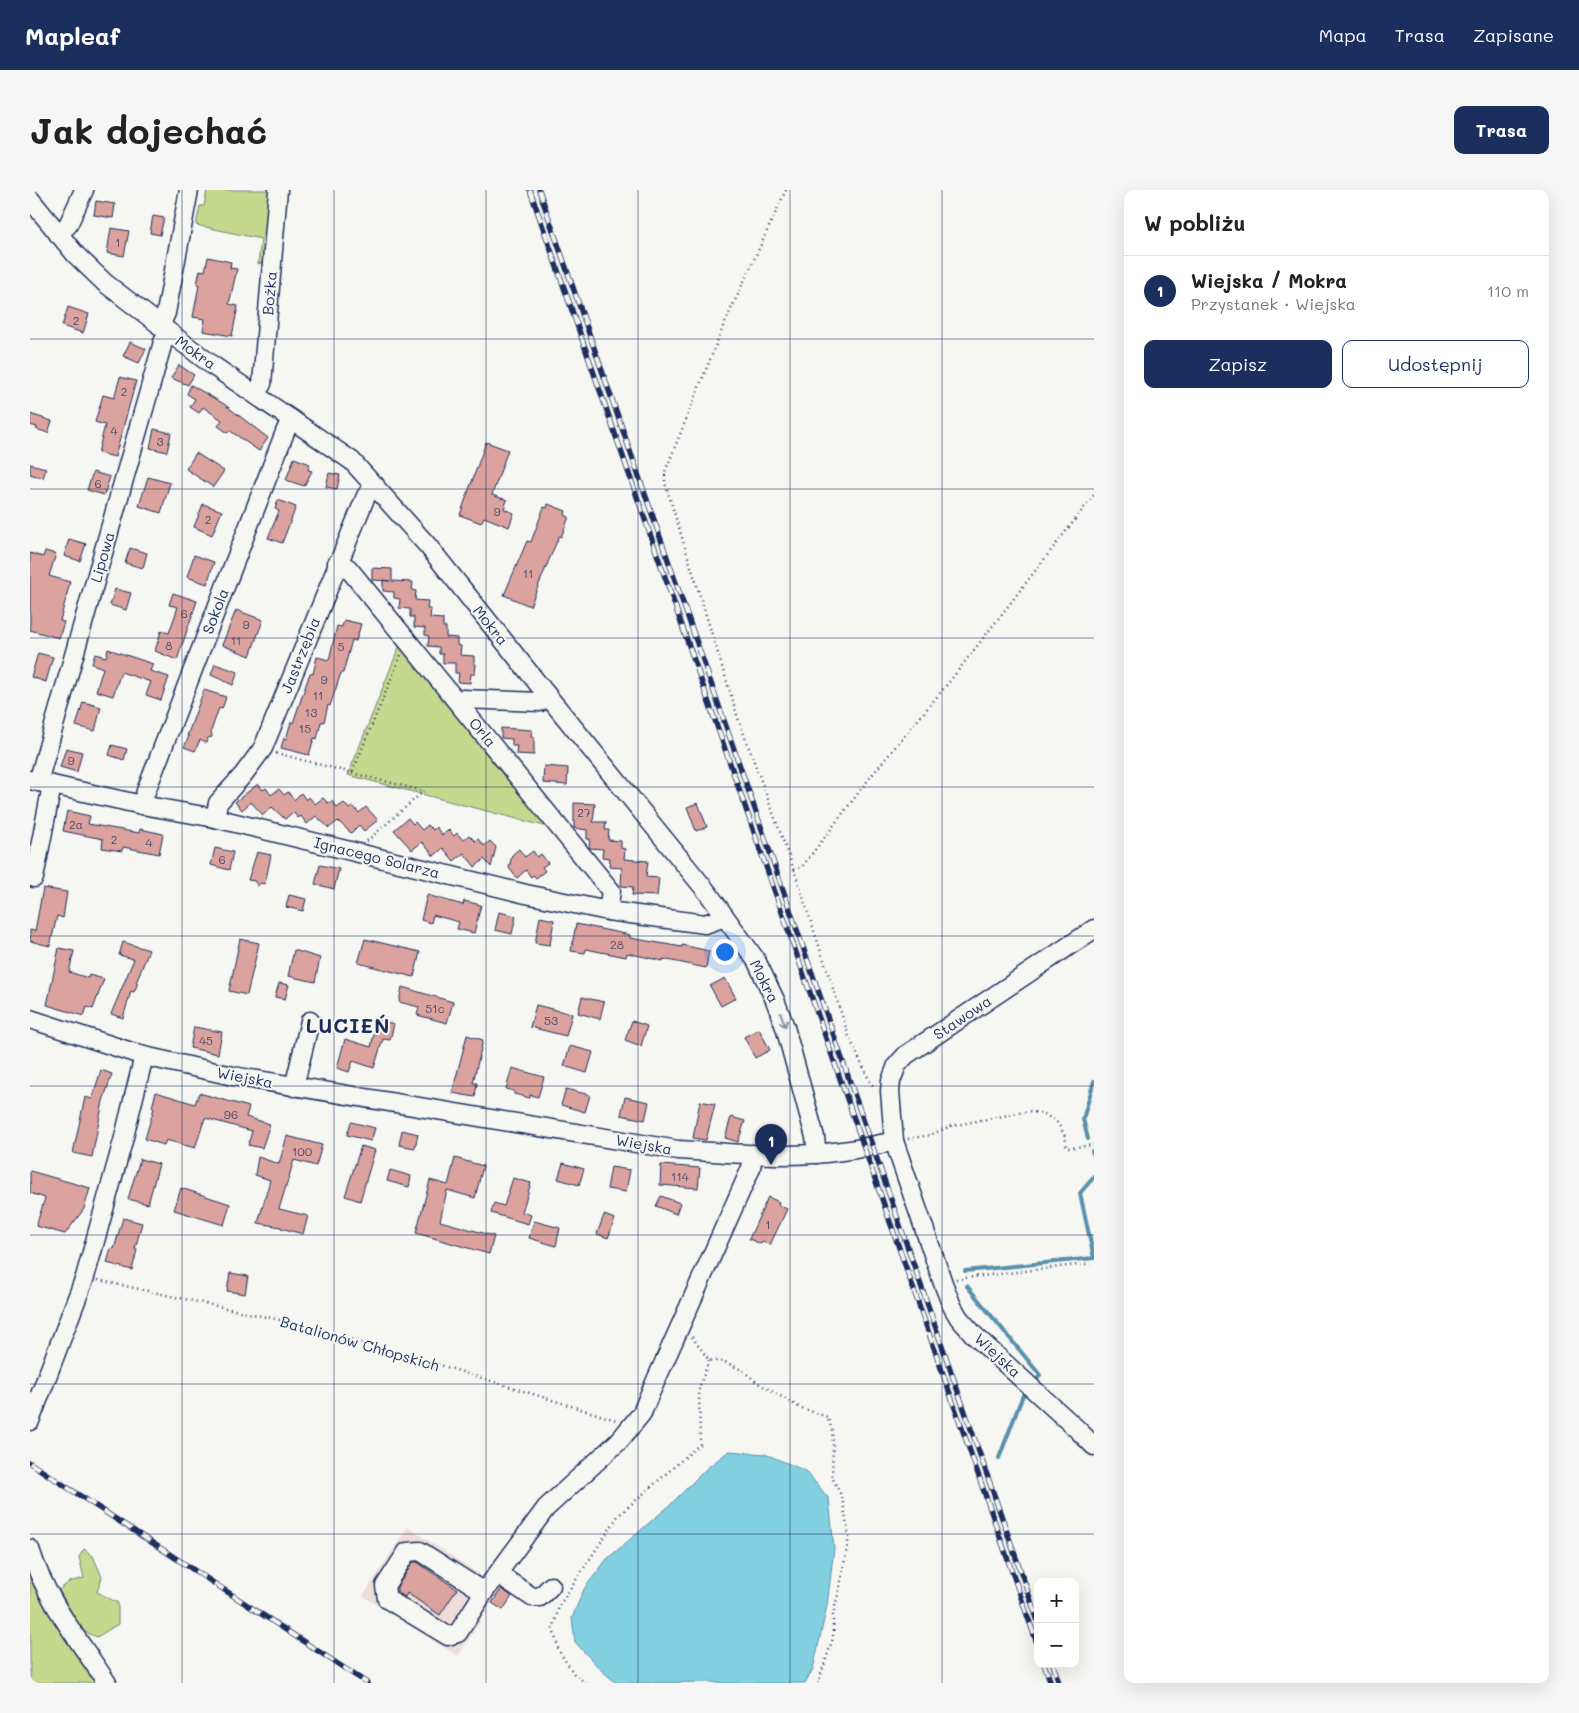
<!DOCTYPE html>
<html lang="pl">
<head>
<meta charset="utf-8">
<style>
  :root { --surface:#fff; --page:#f6f6f6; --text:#222; --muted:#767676; --line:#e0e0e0; --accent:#1b2f5e }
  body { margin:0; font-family:Mali,sans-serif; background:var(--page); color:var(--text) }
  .controls { position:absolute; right:15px; bottom:15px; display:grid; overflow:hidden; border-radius:10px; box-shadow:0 5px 20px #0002 }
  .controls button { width:45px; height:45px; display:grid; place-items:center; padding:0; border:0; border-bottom:1px solid var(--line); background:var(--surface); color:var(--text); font:25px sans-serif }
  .you { position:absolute; left:694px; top:761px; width:18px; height:18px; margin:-12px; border:4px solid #fff; border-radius:50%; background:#1a73e8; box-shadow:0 0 0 8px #1a73e833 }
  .badge { display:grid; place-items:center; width:32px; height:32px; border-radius:50%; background:var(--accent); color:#fff; font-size:16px; font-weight:700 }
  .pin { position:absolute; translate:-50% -41px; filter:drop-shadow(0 1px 2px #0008) }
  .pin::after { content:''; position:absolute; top:26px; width:18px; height:15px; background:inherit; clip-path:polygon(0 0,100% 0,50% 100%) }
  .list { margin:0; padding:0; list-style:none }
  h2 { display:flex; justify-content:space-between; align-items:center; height:65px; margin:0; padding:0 20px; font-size:21px }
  h2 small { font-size:16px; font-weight:400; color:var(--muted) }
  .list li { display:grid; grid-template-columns:32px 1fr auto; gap:15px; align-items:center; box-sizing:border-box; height:70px; padding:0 20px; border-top:1px solid var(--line) }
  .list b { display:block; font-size:19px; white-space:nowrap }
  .list p { margin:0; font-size:16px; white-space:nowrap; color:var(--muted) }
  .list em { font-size:16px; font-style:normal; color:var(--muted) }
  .actions { display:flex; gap:10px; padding:15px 20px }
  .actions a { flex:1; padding:11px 0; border:1px solid var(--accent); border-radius:10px; text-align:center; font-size:18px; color:var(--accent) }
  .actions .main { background:var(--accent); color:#fff }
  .map { position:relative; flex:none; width:1064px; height:1493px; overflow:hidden; border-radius:10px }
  header { display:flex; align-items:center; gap:30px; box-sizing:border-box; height:70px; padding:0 25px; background:var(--accent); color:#fff }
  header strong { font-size:24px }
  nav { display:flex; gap:28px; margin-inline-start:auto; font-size:18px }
  .intro { display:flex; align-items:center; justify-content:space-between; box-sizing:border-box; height:120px; padding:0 30px }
  h1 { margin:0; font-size:35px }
  .button { padding:12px 22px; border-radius:10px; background:var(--accent); color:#fff; font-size:18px; font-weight:700 }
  main { display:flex; gap:30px; padding:0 30px }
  aside { flex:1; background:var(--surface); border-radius:10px; box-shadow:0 5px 20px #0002 }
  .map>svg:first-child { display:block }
  .built { fill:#eeddd8 }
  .green { fill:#c5d88d; stroke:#708476 }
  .water { fill:#82d0e0; stroke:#5990ac }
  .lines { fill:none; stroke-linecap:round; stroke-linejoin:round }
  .stream { stroke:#5990ac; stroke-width:4 }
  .building { fill:#dca29d; stroke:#1b2f5e }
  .minor-casing { stroke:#1b2f5e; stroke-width:21 }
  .path { stroke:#1b2f5e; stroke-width:2.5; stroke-dasharray:1 4; stroke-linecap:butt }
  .minor { stroke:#f6f6f2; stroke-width:18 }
  .rail-casing { stroke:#1b2f5e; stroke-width:5.5 }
  .rail { stroke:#f6f6f2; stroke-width:4; stroke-dasharray:11; stroke-linecap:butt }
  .oneway { stroke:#8892a8 }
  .grid { fill:none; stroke:#1b2f5e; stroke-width:1; stroke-opacity:0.55 }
  .labels { text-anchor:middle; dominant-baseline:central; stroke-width:4; stroke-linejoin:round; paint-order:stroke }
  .number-label { font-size:12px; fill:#4b4c6e }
  .street-label { font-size:15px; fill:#1b2f5e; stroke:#f6f6f2 }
  .district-label { font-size:20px; font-weight:bold; letter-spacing:1px; fill:#1b2f5e; stroke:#f6f6f2 }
</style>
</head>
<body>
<header>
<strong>Mapleaf</strong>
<nav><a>Mapa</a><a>Trasa</a><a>Zapisane</a></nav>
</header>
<div class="intro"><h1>Jak dojechać</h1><a class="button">Trasa</a></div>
<main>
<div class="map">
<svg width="1064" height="1493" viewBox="0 0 1064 1493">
  <rect width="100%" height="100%" fill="#f6f6f2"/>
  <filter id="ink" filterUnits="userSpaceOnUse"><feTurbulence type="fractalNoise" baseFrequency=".02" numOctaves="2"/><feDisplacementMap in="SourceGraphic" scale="10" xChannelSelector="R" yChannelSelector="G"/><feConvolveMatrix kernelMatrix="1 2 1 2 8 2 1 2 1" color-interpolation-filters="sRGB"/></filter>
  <g filter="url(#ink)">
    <polygon class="built" points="378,1337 471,1399 428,1466 333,1406"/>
    <g class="green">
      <polygon points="177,0 241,0 234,72 228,74 231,49 166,35 170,16 174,16"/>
      <polygon points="371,452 473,585 480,587 522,638 318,585"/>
      <polygon points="54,1359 63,1366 72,1387 67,1402 88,1413 88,1434 67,1447 52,1441 29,1400 39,1392 54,1388 49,1367"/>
      <polygon points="0,1386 27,1434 65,1493 0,1493"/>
    </g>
    <polygon class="water" points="699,1261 735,1264 776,1281 799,1309 804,1358 797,1416 783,1479 775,1493 687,1493 683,1492 586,1493 570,1479 545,1452 542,1428 554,1399 577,1369 639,1316 677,1278"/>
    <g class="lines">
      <g class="stream">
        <polyline points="1058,949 1053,929 1064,891"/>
        <polyline points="1062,961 1064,965"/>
        <polyline points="935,1081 1064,1068 1050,1003 1064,987"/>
        <polyline points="937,1096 1010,1185 1008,1188"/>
        <polyline points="969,1268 993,1205"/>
      </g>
    </g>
    <g class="building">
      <polygon points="66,11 85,14 83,28 64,25"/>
      <polygon points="123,26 134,28 130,45 120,43"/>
      <polygon points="81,38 99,41 94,66 77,63"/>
      <polygon points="178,67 201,72 200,78 207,79 199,114 208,116 202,146 173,141 175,129 163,127 169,95 167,94 170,80 175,81"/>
      <polygon points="38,117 59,124 53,143 32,136"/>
      <polygon points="100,152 116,159 109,173 93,166"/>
      <polygon points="149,175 164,185 158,195 141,188"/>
      <polygon points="90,187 106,191 85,267 68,263 75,235 65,232 73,205 84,208"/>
      <polygon points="161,195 194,214 238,248 229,261 199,240 198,243 188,236 192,230 173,217 169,223 160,217 165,209 157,204"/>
      <polygon points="0,224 22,231 18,243 6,239 7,237 0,235"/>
      <polygon points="124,239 141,243 137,262 120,258"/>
      <polygon points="456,252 478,260 462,305 477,310 474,319 484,323 479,337 454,327 451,333 430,325"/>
      <polygon points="166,263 194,281 183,297 156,279"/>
      <polygon points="264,268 280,274 278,280 282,281 274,296 256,290"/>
      <polygon points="0,274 16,278 13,288 0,284"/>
      <polygon points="63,282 80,287 74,305 57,300"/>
      <polygon points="299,283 310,285 307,299 296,297"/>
      <polygon points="118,287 140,293 131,323 109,316"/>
      <polygon points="248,310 266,317 252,353 238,348 249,321 245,319"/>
      <polygon points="173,314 192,321 182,345 164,337"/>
      <polygon points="518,314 536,321 535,325 539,327 531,347 529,346 500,416 474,405 497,351 501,352 514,317 517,318"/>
      <polygon points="39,349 56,354 50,371 34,366"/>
      <polygon points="100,358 117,363 113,378 95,373"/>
      <polygon points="15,361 26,364 19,386 40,392 30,431 34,432 29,448 0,440 0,363 13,367"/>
      <polygon points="164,365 184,372 177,394 157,387"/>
      <polygon points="342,378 362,379 362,391 383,392 382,400 386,401 385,410 398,411 397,419 401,419 400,428 413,429 413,437 416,437 416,447 427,448 427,455 431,456 430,465 444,466 444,474 446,474 445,484 441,484 440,493 428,492 429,483 425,483 425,473 413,473 413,464 409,464 409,457 398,456 399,446 395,445 395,438 384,437 384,427 380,427 380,419 369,418 370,409 364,408 364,402 353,401 353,390 360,391 342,390"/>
      <polygon points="85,399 101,403 96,420 80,415"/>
      <polygon points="143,403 167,411 147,470 125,461 131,441 139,443 148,417 139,415"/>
      <polygon points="206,420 233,430 220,466 192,455"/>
      <polygon points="314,430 331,434 326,451 322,450 313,483 311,483 300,516 298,515 294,532 291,532 287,549 284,548 279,565 251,558 254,548 256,549 261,532 263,533 280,483 283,484 287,467 299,470 307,436 312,437"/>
      <polygon points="78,459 123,474 120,481 139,487 131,510 116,505 121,492 91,482 83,506 66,501 73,478 62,474 65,464 76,467"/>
      <polygon points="8,463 23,467 16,492 1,487"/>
      <polygon points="185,474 208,482 203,495 181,485"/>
      <polygon points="174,500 196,507 192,519 189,518 181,541 182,547 178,548 176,553 170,550 165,561 154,557 159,546 157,546"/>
      <polygon points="53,512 71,517 65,541 46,536"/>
      <polygon points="471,538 502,540 501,547 504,547 504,565 486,564 487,556 482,556 482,549 471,548"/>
      <polygon points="82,555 97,559 94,570 79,565"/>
      <polygon points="36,558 52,562 47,582 30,577"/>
      <polygon points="514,576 538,578 537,595 513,593"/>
      <polygon points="228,594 233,600 236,598 241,605 249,599 254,605 258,602 264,610 271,603 276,610 279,607 285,614 293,608 298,613 302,611 307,618 314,613 319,619 323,616 329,623 336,617 348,630 334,641 329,635 321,643 308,631 299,638 286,626 277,634 271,626 268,628 263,622 255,629 242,617 233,625 221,612 212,620 205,612"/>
      <polygon points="544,613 565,614 563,632 576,632 575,640 579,640 578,650 591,651 591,658 595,659 594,669 618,671 616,687 629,688 627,706 602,705 603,697 591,696 592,678 579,677 580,668 572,667 573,659 559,658 560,649 557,649 557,640 544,638"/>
      <polygon points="668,613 677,637 666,641 657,617"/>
      <polygon points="37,621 60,626 58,634 109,643 110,639 133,644 129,664 93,657 92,661 72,658 73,649 33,641"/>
      <polygon points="378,628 383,634 385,632 392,640 398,635 403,640 406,637 412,645 419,640 424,646 427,643 433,650 439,645 445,651 448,649 454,656 460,651 466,657 461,677 454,669 445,677 434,663 424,671 413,658 404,666 392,652 382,660 364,640"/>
      <polygon points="185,658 203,662 199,680 181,675"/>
      <polygon points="489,659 495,667 503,661 507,667 511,664 518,673 512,677 515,681 506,688 503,685 501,687 496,680 487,688 479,678 482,665"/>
      <polygon points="227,662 241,665 235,694 231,693 227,696 225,691 218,690"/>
      <polygon points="290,675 309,679 304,699 285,694"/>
      <polygon points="13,698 37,702 33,728 27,726 20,756 0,751 0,740 5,741"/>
      <polygon points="259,705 276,709 273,721 256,717"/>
      <polygon points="397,705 433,715 434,711 451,715 444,743 427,739 429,732 403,725 401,733 391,730"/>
      <polygon points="469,722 486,726 482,744 465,740"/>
      <polygon points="510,727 524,730 520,755 505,753"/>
      <polygon points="546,734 600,745 600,748 652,757 652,755 679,761 676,778 633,769 633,771 597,763 596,767 556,759 555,763 541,761"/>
      <polygon points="210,749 229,753 217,805 199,801"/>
      <polygon points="335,749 390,762 384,787 328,773"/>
      <polygon points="93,752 119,760 106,793 108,793 104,802 101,801 93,828 81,824 104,769 89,765"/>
      <polygon points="29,758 44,761 39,782 58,788 59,785 74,789 63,819 57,817 54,826 17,815"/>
      <polygon points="264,760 290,768 285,792 258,786"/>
      <polygon points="695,788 706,808 691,816 680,796"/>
      <polygon points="249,793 259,795 255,809 245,807"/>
      <polygon points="372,797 423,812 417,833 387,825 389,817 369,812"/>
      <polygon points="552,807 574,812 570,829 548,823"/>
      <polygon points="506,815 542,824 536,846 500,837"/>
      <polygon points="347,830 364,834 360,850 353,849 344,878 323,871 319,882 307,878 315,849 341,857"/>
      <polygon points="602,831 617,836 611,856 595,850"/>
      <polygon points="164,837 192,842 188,864 160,858"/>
      <polygon points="729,839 740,860 725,868 714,847"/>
      <polygon points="437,845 453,850 443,893 447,893 445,907 422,903"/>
      <polygon points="540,856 563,862 557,883 534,876"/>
      <polygon points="482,878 514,887 508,907 500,905 500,908 484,904 484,901 476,899"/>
      <polygon points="71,880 82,884 73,911 62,967 43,963 55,907 62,909"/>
      <polygon points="536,899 560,905 555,922 531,915"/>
      <polygon points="126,902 165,914 169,903 219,917 216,927 240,934 232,958 218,955 222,941 175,928 165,958 136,950 134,955 115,949 124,918 122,917"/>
      <polygon points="595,907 619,912 615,930 591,925"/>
      <polygon points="670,911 685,914 676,950 663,948"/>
      <polygon points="701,927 715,931 708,952 695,948"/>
      <polygon points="321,932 345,938 341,951 317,945"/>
      <polygon points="372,940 388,944 385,958 369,955"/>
      <polygon points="257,946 292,955 286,976 264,970 249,1019 278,1026 273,1044 251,1038 251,1037 228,1033 240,990 225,985 228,967 249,974"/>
      <polygon points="331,956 345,960 330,1011 315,1006"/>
      <polygon points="425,968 453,976 445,1008 417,1000 410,1031 464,1046 459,1064 386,1043 400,990 418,995"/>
      <polygon points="110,969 129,974 118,1014 98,1009"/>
      <polygon points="533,973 554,979 549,995 528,989"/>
      <polygon points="631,975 670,978 668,998 630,995"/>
      <polygon points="581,977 600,980 596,1002 577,999"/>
      <polygon points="360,980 381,986 379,997 357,991"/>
      <polygon points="0,981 60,998 54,1019 35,1044 6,1036 15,1008 0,1003"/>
      <polygon points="483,988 501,993 492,1022 501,1025 498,1034 461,1023 464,1013 474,1016"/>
      <polygon points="151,998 200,1014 194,1035 144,1020"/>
      <polygon points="631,1006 650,1013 646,1024 626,1016"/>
      <polygon points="738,1007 749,1012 748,1015 757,1019 740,1055 732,1051 731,1054 719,1049"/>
      <polygon points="574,1025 585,1029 578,1048 567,1044"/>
      <polygon points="93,1028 112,1033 105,1059 107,1060 102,1080 77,1073 81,1058 84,1059"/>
      <polygon points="504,1031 530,1038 526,1056 499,1048"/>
      <polygon points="200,1083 218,1086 215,1104 197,1101"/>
      <polygon points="383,1372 387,1372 427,1399 410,1425 377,1403 375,1407 367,1402 367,1397"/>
      <polygon points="471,1399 482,1406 473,1420 462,1413"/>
    </g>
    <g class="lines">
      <g class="minor-casing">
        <g id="minor">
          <polyline points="0,9 46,65 75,93 182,175 322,271 398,356 517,505 678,703 726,770 745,810 755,837 785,947 787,964"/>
          <polyline points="28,44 38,35 54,0"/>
          <polyline points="130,136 136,123 159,0"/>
          <polyline points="226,203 232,194 248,0"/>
          <polyline points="307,373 318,378 581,701 578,721"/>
          <polyline points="428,511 432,509 510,512 517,505"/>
          <polyline points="0,590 112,615 185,628 496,704 578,721 675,734 695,727"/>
          <polyline points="8,592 133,152 139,143"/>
          <polyline points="112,615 116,601 255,242 261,229"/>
          <polyline points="185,628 188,613 213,585 233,558 336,306 345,295"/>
          <polyline points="4,688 22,595"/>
          <polyline points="1064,739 876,865 867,875 861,891 860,901 864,951 913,1093 922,1116 929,1128 945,1146 1048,1240 1064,1256"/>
          <path d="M0,829L114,866L203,886L648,960C703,963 758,969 812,961C830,959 847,955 864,951"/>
          <polyline points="264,897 280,831"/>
          <polyline points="0,1231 55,1087 93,951 114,866"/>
          <path d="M0,1359C15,1409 49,1450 77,1493"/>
          <polyline points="477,1390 502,1407 510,1407 521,1396"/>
          <polyline points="454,1402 428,1443 418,1446 357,1409 355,1396 377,1362 390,1361 454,1402 516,1318 589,1251 612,1223 618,1208 721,978 723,964"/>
        </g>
      </g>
      <g class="path">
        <polyline points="756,0 693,137 635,282 635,293 708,528 764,680 819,847 841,894 845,897"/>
        <polyline points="246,563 322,583 371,465"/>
        <polyline points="322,583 393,601"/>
        <polyline points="337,651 394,601"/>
        <polyline points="764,680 772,677 842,585 920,491 1064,305"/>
        <polyline points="878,949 900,945 921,936 999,921 1014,924 1028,933 1035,946 1037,958 1064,955"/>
        <polyline points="926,1089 1064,1073"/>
        <polyline points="68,1090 250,1130 375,1164 586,1230"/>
        <polyline points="662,1147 679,1170 695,1172 712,1180 728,1193 769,1217 797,1227 802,1239 803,1253 802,1287 812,1307 819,1347 810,1396 803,1425 803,1448 788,1493"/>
        <polyline points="556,1493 544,1484 529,1461 523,1439 529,1416 588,1326 670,1254 669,1198 679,1170"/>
      </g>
      <use href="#minor" class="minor"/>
      <g class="rail-casing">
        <g id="rail">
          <polyline points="500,0 1008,1456"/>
          <polyline points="509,0 1008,1431"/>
          <polyline points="0,1273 337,1493"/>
          <polyline points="1014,1474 1021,1493"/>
          <polyline points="1023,1474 1029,1493"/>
        </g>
      </g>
      <use href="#rail" class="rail"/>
    </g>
    <defs><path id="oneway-shaft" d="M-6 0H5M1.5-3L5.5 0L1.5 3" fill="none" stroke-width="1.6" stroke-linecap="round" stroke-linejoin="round" transform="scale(1.25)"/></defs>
    <use class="oneway" href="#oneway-shaft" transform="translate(753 830) rotate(71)"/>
  </g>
  <path class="grid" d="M152,0V1493M304,0V1493M456,0V1493M608,0V1493M760,0V1493M912,0V1493M0,149H1064M0,299H1064M0,448H1064M0,597H1064M0,746H1064M0,896H1064M0,1045H1064M0,1194H1064M0,1344H1064"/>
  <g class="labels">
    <g class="number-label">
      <text x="88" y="52">1</text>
      <text x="46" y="130">2</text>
      <text x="94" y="201">2</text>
      <text x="84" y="240">4</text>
      <text x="130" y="251">3</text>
      <text x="68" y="293">6</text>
      <text x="467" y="321">9</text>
      <text x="178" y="329">2</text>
      <text x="498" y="383">11</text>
      <text x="154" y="423">6</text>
      <text x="216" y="434">9</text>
      <text x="206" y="450">11</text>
      <text x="139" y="455">8</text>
      <text x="311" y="456">5</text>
      <text x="294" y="489">9</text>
      <text x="288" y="505">11</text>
      <text x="281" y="522">13</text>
      <text x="275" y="538">15</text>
      <text x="41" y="570">9</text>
      <text x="554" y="622">27</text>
      <text x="46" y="634">2a</text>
      <text x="84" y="649">2</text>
      <text x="119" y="652">4</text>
      <text x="192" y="669">6</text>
      <text x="587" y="754">28</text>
      <text x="405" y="818">51c</text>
      <text x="521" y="830">53</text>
      <text x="176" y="850">45</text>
      <text x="201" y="924">96</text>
      <text x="272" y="961">100</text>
      <text x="650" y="986">114</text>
      <text x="738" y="1034">1</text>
    </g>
    <g class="street-label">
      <text transform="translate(239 103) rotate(-85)">Bożka</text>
      <text transform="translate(166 162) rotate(36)">Mokra</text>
      <text transform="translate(72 367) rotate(-74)">Lipowa</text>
      <text transform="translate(185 421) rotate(-69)">Sokola</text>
      <text transform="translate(461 435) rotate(51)">Mokra</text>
      <text transform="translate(270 465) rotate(-68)">Jastrzębia</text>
      <text transform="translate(453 542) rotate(51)">Orla</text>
      <text transform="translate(347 667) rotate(14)">Ignacego Solarza</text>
      <text transform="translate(735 791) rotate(63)">Mokra</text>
      <text transform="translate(932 827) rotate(-34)">Stawowa</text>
      <text transform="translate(215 887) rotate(11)">Wiejska</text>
      <text transform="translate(614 954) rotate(10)">Wiejska</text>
      <text transform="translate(330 1153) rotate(16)">Batalionów Chłopskich</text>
      <text transform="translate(968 1165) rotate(43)">Wiejska</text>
    </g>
    <g class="district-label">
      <text x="318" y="835">LUCIEŃ</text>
    </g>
  </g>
</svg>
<div class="controls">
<button>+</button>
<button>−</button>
</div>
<div class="you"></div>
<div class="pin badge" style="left:741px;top:975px">1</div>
</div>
<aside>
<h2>W pobliżu<small></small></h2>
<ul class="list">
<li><span class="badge">1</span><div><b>Wiejska / Mokra</b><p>Przystanek · Wiejska</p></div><em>110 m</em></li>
</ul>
<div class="actions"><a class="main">Zapisz</a><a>Udostępnij</a></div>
</aside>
</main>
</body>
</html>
